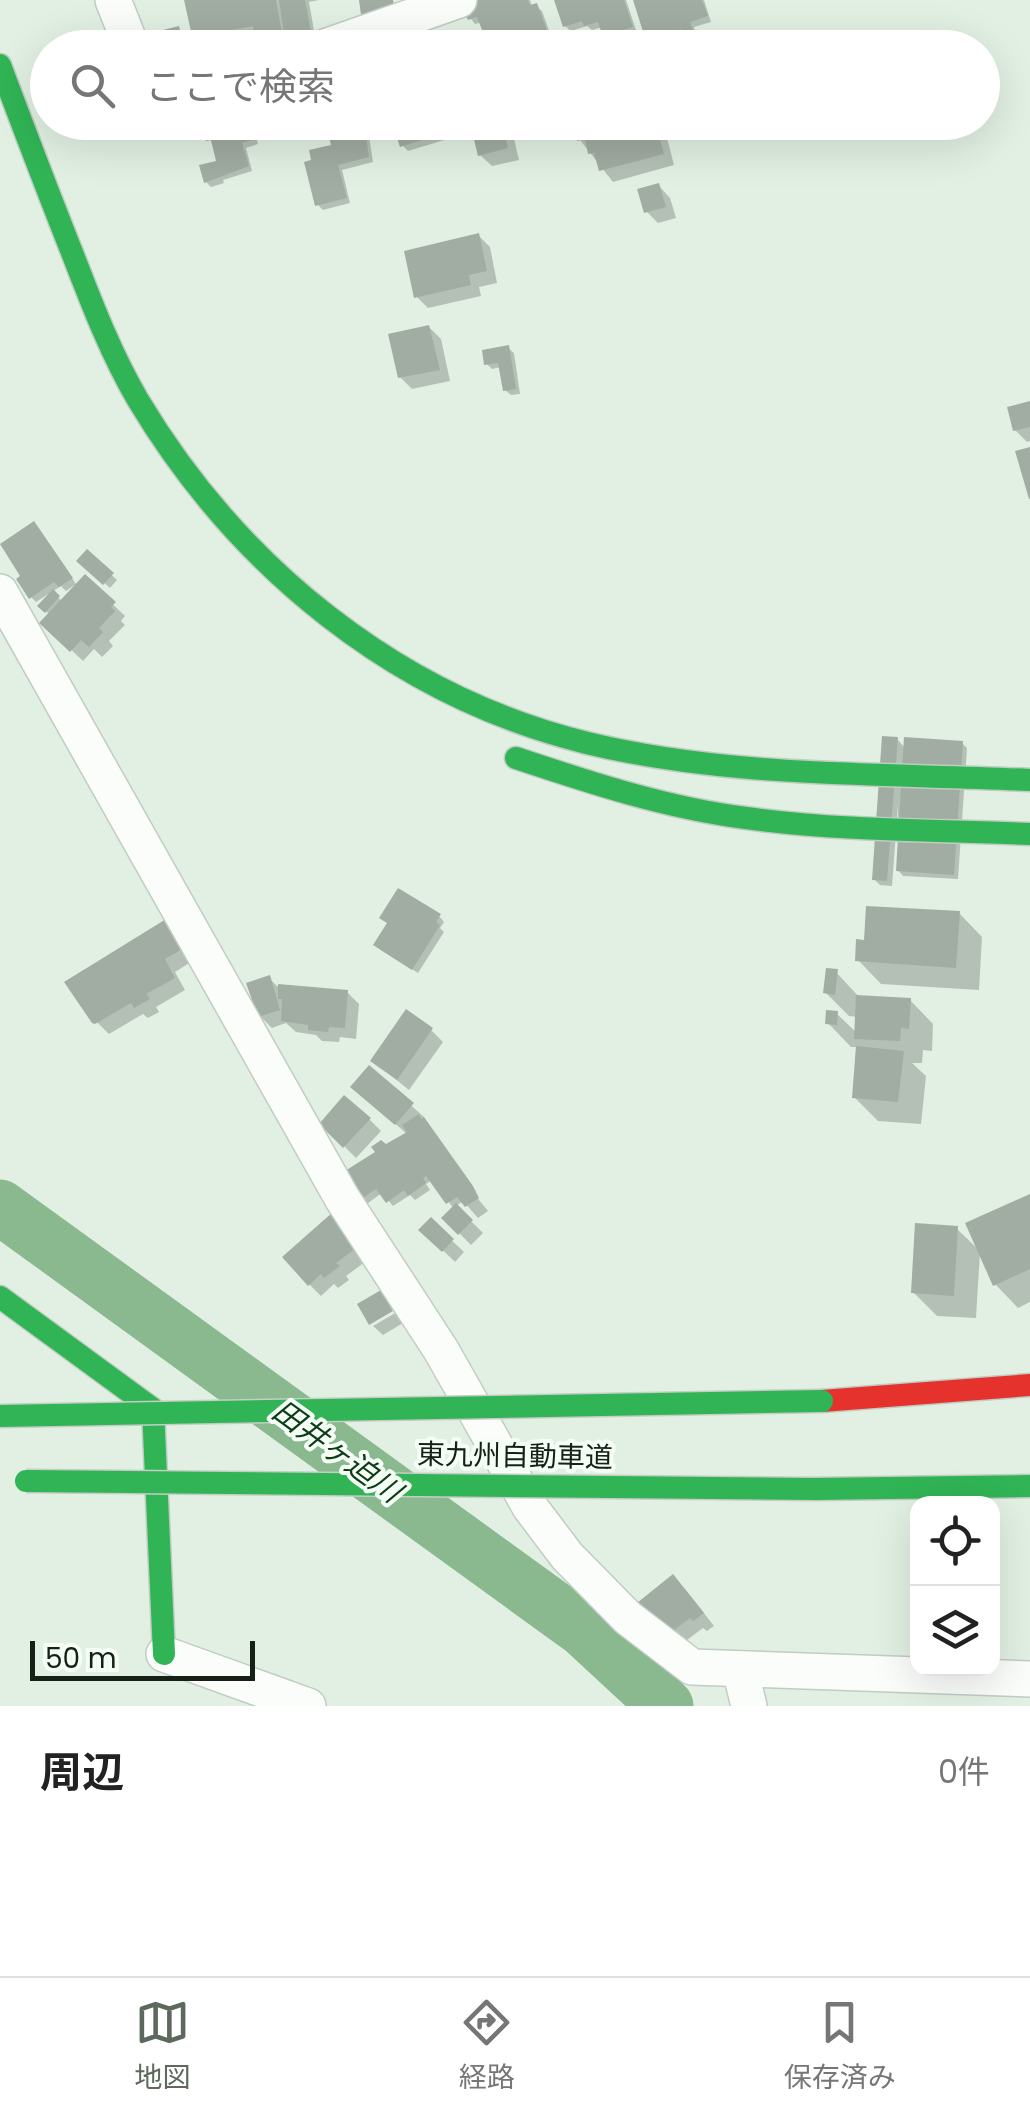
<!DOCTYPE html>
<html lang="ja">
<head>
<meta charset="utf-8">
<style>
  :root { --surface:#fff; --page:#f2f2f2; --text:#222; --muted:#767676; --line:#e0e0e0; --accent:#5e695e }
  body { margin:0; font-family:Poppins,"Noto Sans JP",sans-serif; background:var(--page); color:var(--text) }
  .controls { position:absolute; right:30px; bottom:30px; display:grid; overflow:hidden; border-radius:20px; box-shadow:0 10px 40px #0002 }
  .controls button { width:90px; height:90px; display:grid; place-items:center; padding:0; border:0; border-bottom:2px solid var(--line); background:var(--surface); color:var(--text); font:50px sans-serif }
  .scale { position:absolute; left:30px; bottom:25px; width:225px; box-sizing:border-box; padding-left:10px; border:5px solid #172017; border-top:0; font-size:28px; line-height:35px; white-space:nowrap; color:#172017; -webkit-text-stroke:8px #f4fef4; paint-order:stroke }
  .list { margin:0; padding:0; list-style:none }
  h2 { display:flex; justify-content:space-between; align-items:center; height:130px; margin:0; padding:0 40px; font-size:42px }
  h2 small { font-size:32px; font-weight:400; color:var(--muted) }
  .icon { flex:none; width:55px; height:55px; fill:none; stroke:currentColor; stroke-width:2; stroke-linecap:round; stroke-linejoin:round }
  .map { position:relative; flex:none; width:1030px; height:1706px; overflow:hidden }
  .search { position:absolute; background:var(--surface); box-shadow:0 10px 40px #0002; left:30px; right:30px; top:30px; height:110px; display:flex; align-items:center; gap:25px; box-sizing:border-box; padding:0 35px; border-radius:55px; color:var(--muted); font-size:38px }
  .sheet { height:270px; background:var(--surface) }
  nav { display:flex; justify-content:space-around; align-items:center; box-sizing:border-box; height:140px; border-top:2px solid var(--line); background:var(--surface); font-size:28px; color:var(--muted) }
  nav a { display:grid; justify-items:center; gap:5px }
  nav .on { color:var(--accent) }
  .map>svg:first-child { display:block }
  .shadow { fill:#0003 }
  .lines { fill:none; stroke-linecap:round; stroke-linejoin:round }
  .river { stroke:#8ab990; stroke-width:55 }
  .building { fill:#a1aca2 }
  .street-casing { stroke:#c1ccc2; stroke-width:38 }
  .fast-casing { stroke:#c1ccc2; stroke-width:25 }
  .jam-casing { stroke:#c1ccc2; stroke-width:25 }
  .street { stroke:#fbfdfb; stroke-width:35 }
  .fast { stroke:#30b455; stroke-width:22 }
  .jam { stroke:#e5322d; stroke-width:22 }
  .fast-bridge-casing { stroke:#c6cdc6; stroke-width:25; stroke-linecap:butt }
  .fast-bridge { stroke:#30b455; stroke-width:22 }
  .labels { text-anchor:middle; dominant-baseline:central; stroke-width:8; stroke-linejoin:round; paint-order:stroke }
  .street-label { font-size:28px; fill:#172017; stroke:#f4fef4 }
  .water-label { font-size:30px; font-style:italic; fill:#0f3c18; stroke:#f4fef4 }
</style>
</head>
<body>
<div class="map">
<svg width="1030" height="1706" viewBox="0 0 1030 1706">
  <rect width="100%" height="100%" fill="#e2f0e3"/>
  <g class="shadow">
    <polygon points="187,0 319,0 309,2 317,48 268,48 259,39 242,42 243,48 200,48 196,44"/>
    <polygon points="483,0 530,0 532,7 536,6 542,11 554,45 491,48 482,22 475,24 469,16 463,19 458,14"/>
    <polygon points="557,0 626,0 637,33 611,41 603,27 592,30 587,26 571,31 565,26"/>
    <polygon points="636,0 704,0 711,22 694,27 697,38 690,39 685,34 653,45 648,40"/>
    <polygon points="203,122 297,122 300,133 280,139 273,127 255,132 258,144 246,148 252,171 223,180 224,183 211,187 206,182 220,163"/>
    <polygon points="328,122 367,122 373,162 342,170 350,203 323,210 317,204 314,162 334,147"/>
    <polygon points="395,122 457,122 461,135 408,151 402,145"/>
    <polygon points="484,122 504,122 512,130 519,160 492,166 480,155 473,125"/>
    <polygon points="636,122 657,122 665,130 674,165 613,182 580,140"/>
    <polygon points="659,186 670,198 676,218 658,223 646,211"/>
    <polygon points="478,235 490,247 497,283 479,287 481,296 428,308 416,296"/>
    <polygon points="429,327 441,339 450,381 412,389 400,377"/>
    <polygon points="508,348 514,353 520,394 511,395 505,390 502,367 492,369 486,363"/>
    <polygon points="1030,404 1030,441 1027,442 1015,430"/>
    <polygon points="39,529 76,584 66,591 61,586 52,592 63,602 85,578 125,616 121,621 125,625 109,641 113,646 102,657 94,649 83,661 43,623 50,615 41,606 50,593 36,602 31,597"/>
    <polygon points="87,553 117,580 110,588 80,561"/>
    <polygon points="897,739 906,749 962,743 967,748 958,879 903,876 898,870 898,805 892,886 880,885 874,879"/>
    <polygon points="959,913 982,937 979,990 881,984 858,960"/>
    <polygon points="439,916 444,922 440,928 444,932 418,973 381,950"/>
    <polygon points="171,919 199,957 175,972 185,990 156,1007 159,1012 148,1018 143,1014 109,1034 97,1022"/>
    <polygon points="836,972 860,998 910,1000 933,1024 932,1051 923,1050 922,1063 912,1063 926,1076 921,1124 878,1121 854,1097 859,1047 851,1047 828,1023 837,1014 857,1033 858,1017 849,1016 825,992"/>
    <polygon points="269,978 277,986 347,992 359,1004 356,1039 340,1037 339,1042 322,1041 316,1035 296,1032 286,1023 272,1028 260,1016"/>
    <polygon points="431,1030 443,1042 409,1090 373,1061"/>
    <polygon points="369,1068 424,1117 423,1119 476,1192 474,1194 488,1211 478,1218 463,1201 456,1206 483,1233 471,1245 444,1218 454,1209 432,1180 426,1184 430,1190 415,1200 410,1195 393,1206 382,1193 368,1203 363,1198 349,1172 408,1135 366,1098"/>
    <polygon points="369,1119 381,1131 356,1158 322,1124"/>
    <polygon points="1030,1197 1030,1302 1018,1308 995,1284 980,1252 976,1318 937,1316 913,1292 957,1229 980,1251"/>
    <polygon points="333,1216 369,1259 346,1276 349,1280 338,1288 334,1284 321,1296 309,1284"/>
    <polygon points="431,1221 464,1252 455,1262 422,1230"/>
    <polygon points="397,1312 403,1323 383,1335 373,1326"/>
    <polygon points="685,1589 714,1626 707,1631 703,1628 679,1646 648,1619"/>
  </g>
  <g class="lines">
    <polyline class="river" points="0,1207 584,1630 666,1706"/>
  </g>
  <g class="building">
    <polygon points="184,0 276,0 282,33 255,38 253,26 232,30 234,41 194,45"/>
    <polygon points="279,0 305,0 313,43 286,47"/>
    <polygon points="359,0 393,0 395,9 361,15"/>
    <polygon points="476,0 528,0 530,5 537,3 550,39 529,48 489,48 477,17 468,20 464,11 453,8"/>
    <polygon points="554,0 624,0 633,27 603,37 598,22 584,26 582,21 563,27"/>
    <polygon points="633,0 702,0 708,16 690,22 693,32 683,35 681,29 646,41"/>
    <polygon points="179,26 185,48 154,48 151,33"/>
    <polygon points="480,33 484,48 457,48 455,40 470,40 469,35"/>
    <polygon points="424,39 427,48 400,48 400,47"/>
    <polygon points="201,122 264,122 251,127 255,139 242,143 249,166 204,183 199,165 216,161 211,140 206,141"/>
    <polygon points="269,122 295,122 297,127 273,135"/>
    <polygon points="325,122 364,122 369,157 338,165 347,198 315,206 304,162 311,160 309,150 331,145"/>
    <polygon points="392,122 455,122 457,129 400,147"/>
    <polygon points="502,122 508,148 478,156 470,123"/>
    <polygon points="627,122 655,122 664,154 599,171 594,153 588,154 585,139 577,141 575,132 585,129 586,133"/>
    <polygon points="659,183 666,207 644,213 637,189"/>
    <polygon points="479,233 487,271 469,275 471,285 414,298 404,251"/>
    <polygon points="429,325 440,370 398,378 388,334"/>
    <polygon points="509,345 516,389 503,391 498,363 484,365 482,350"/>
    <polygon points="1030,401 1030,427 1013,431 1007,407"/>
    <polygon points="1030,447 1030,499 1029,499 1015,451"/>
    <polygon points="34,521 73,578 59,587 54,582 29,599 16,579 20,576 0,544"/>
    <polygon points="87,549 114,573 103,585 76,561"/>
    <polygon points="85,574 116,602 111,607 115,611 99,628 103,632 89,647 81,640 70,652 39,623"/>
    <polygon points="53,589 60,596 45,613 37,606"/>
    <polygon points="882,736 898,737 887,881 872,880"/>
    <polygon points="904,737 963,741 954,875 896,871"/>
    <polygon points="398,888 441,914 436,922 440,925 412,970 373,945 387,923 379,918"/>
    <polygon points="866,906 960,911 956,968 855,961 856,939 864,940"/>
    <polygon points="171,916 189,945 165,959 175,978 146,994 150,999 134,1008 131,1003 95,1024 92,1023 64,982"/>
    <polygon points="826,968 838,969 835,995 823,993"/>
    <polygon points="270,975 280,1010 258,1017 246,983"/>
    <polygon points="278,984 348,990 345,1028 329,1027 328,1032 308,1030 308,1025 281,1021 282,999 278,999"/>
    <polygon points="856,995 911,998 909,1029 901,1028 900,1041 854,1039"/>
    <polygon points="406,1009 433,1028 397,1080 370,1061"/>
    <polygon points="826,1010 838,1011 837,1025 825,1024"/>
    <polygon points="856,1046 904,1051 898,1102 852,1098"/>
    <polygon points="369,1065 414,1103 395,1125 350,1087"/>
    <polygon points="344,1095 371,1118 343,1148 319,1124"/>
    <polygon points="419,1114 421,1119 424,1117 473,1186 479,1198 465,1207 457,1197 446,1204 426,1176 423,1178 426,1183 408,1196 404,1190 386,1203 376,1189 361,1199 345,1171 375,1152 371,1147 381,1140 386,1144 407,1132 402,1125"/>
    <polygon points="1030,1194 1030,1269 993,1286 965,1223"/>
    <polygon points="456,1203 473,1220 458,1235 441,1218"/>
    <polygon points="333,1212 359,1246 336,1263 340,1266 324,1278 321,1274 308,1286 282,1257"/>
    <polygon points="431,1217 454,1239 442,1252 418,1230"/>
    <polygon points="915,1223 958,1226 954,1296 911,1293"/>
    <polygon points="381,1290 393,1311 369,1325 357,1304"/>
    <polygon points="673,1574 704,1613 693,1621 690,1618 673,1631 632,1607"/>
  </g>
  <g class="lines">
    <g class="street-casing">
      <g id="street">
        <polyline points="113,0 132,48"/>
        <polyline points="322,48 459,0"/>
        <polyline points="0,592 342,1198 441,1350 530,1507 567,1556 628,1618 692,1667 1030,1679"/>
        <polyline points="164,1654 308,1706"/>
        <polyline points="740,1669 749,1706"/>
      </g>
    </g>
    <g class="fast-casing">
      <g id="fast">
        <path d="M0,65C24,129 48,192 73,255C92,304 111,354 138,400C238,567 396,696 587,743C731,778 883,773 1030,780"/>
        <path d="M516,758C591,783 667,808 746,818C840,831 936,830 1030,834"/>
        <polyline points="0,1297 153,1409 164,1654"/>
        <polyline points="814,1489 1030,1486"/>
      </g>
    </g>
    <g class="jam-casing">
      <polyline id="jam" points="822,1401 1030,1385"/>
    </g>
    <use href="#street" class="street"/>
    <use href="#fast" class="fast"/>
    <use href="#jam" class="jam"/>
    <g class="fast-bridge-casing">
      <g id="fast-bridge">
        <polyline points="0,1416 822,1401"/>
        <polyline points="26,1481 814,1489"/>
      </g>
    </g>
    <use href="#fast-bridge" class="fast-bridge"/>
  </g>
  <g class="labels">
    <g class="street-label">
      <text transform="translate(515 1456) rotate(1)">東九州自動車道</text>
    </g>
    <g class="water-label">
      <text transform="translate(337 1451) rotate(36)">田井ヶ迫川</text>
    </g>
  </g>
</svg>
<div class="controls">
<button><svg class="icon" aria-label="locate" viewBox="0 0 24 24"><circle cx="12" cy="12" r="6"/><path d="M12 2v4M12 18v4M2 12h4M18 12h4"/></svg></button>
<button><svg class="icon" aria-label="layers" viewBox="0 0 24 24"><path d="M12 4l9 5-9 5-9-5zM3 14l9 5 9-5"/></svg></button>
</div>
<div class="scale">50 m</div>
<div class="search"><svg class="icon" aria-label="search" viewBox="0 0 24 24"><circle cx="10" cy="10" r="6"/><path d="M15 15l6 6"/></svg>ここで検索</div>
</div>
<section class="sheet">
<h2>周辺<small>0件</small></h2>
<ul class="list">
</ul>
</section>
<nav>
<a class="on"><svg class="icon" aria-label="map" viewBox="0 0 24 24"><path d="M3 6l6-2 6 2 6-2v14l-6 2-6-2-6 2zM9 4v14M15 6v14"/></svg>地図</a>
<a><svg class="icon" aria-label="directions" viewBox="0 0 24 24"><path d="M12 3l9 9-9 9-9-9zM9 14v-3h6M13 9l2 2-2 2"/></svg>経路</a>
<a><svg class="icon" aria-label="saved" viewBox="0 0 24 24"><path d="M7 4h10v16l-5-4-5 4z"/></svg>保存済み</a>
</nav>
</body>
</html>
